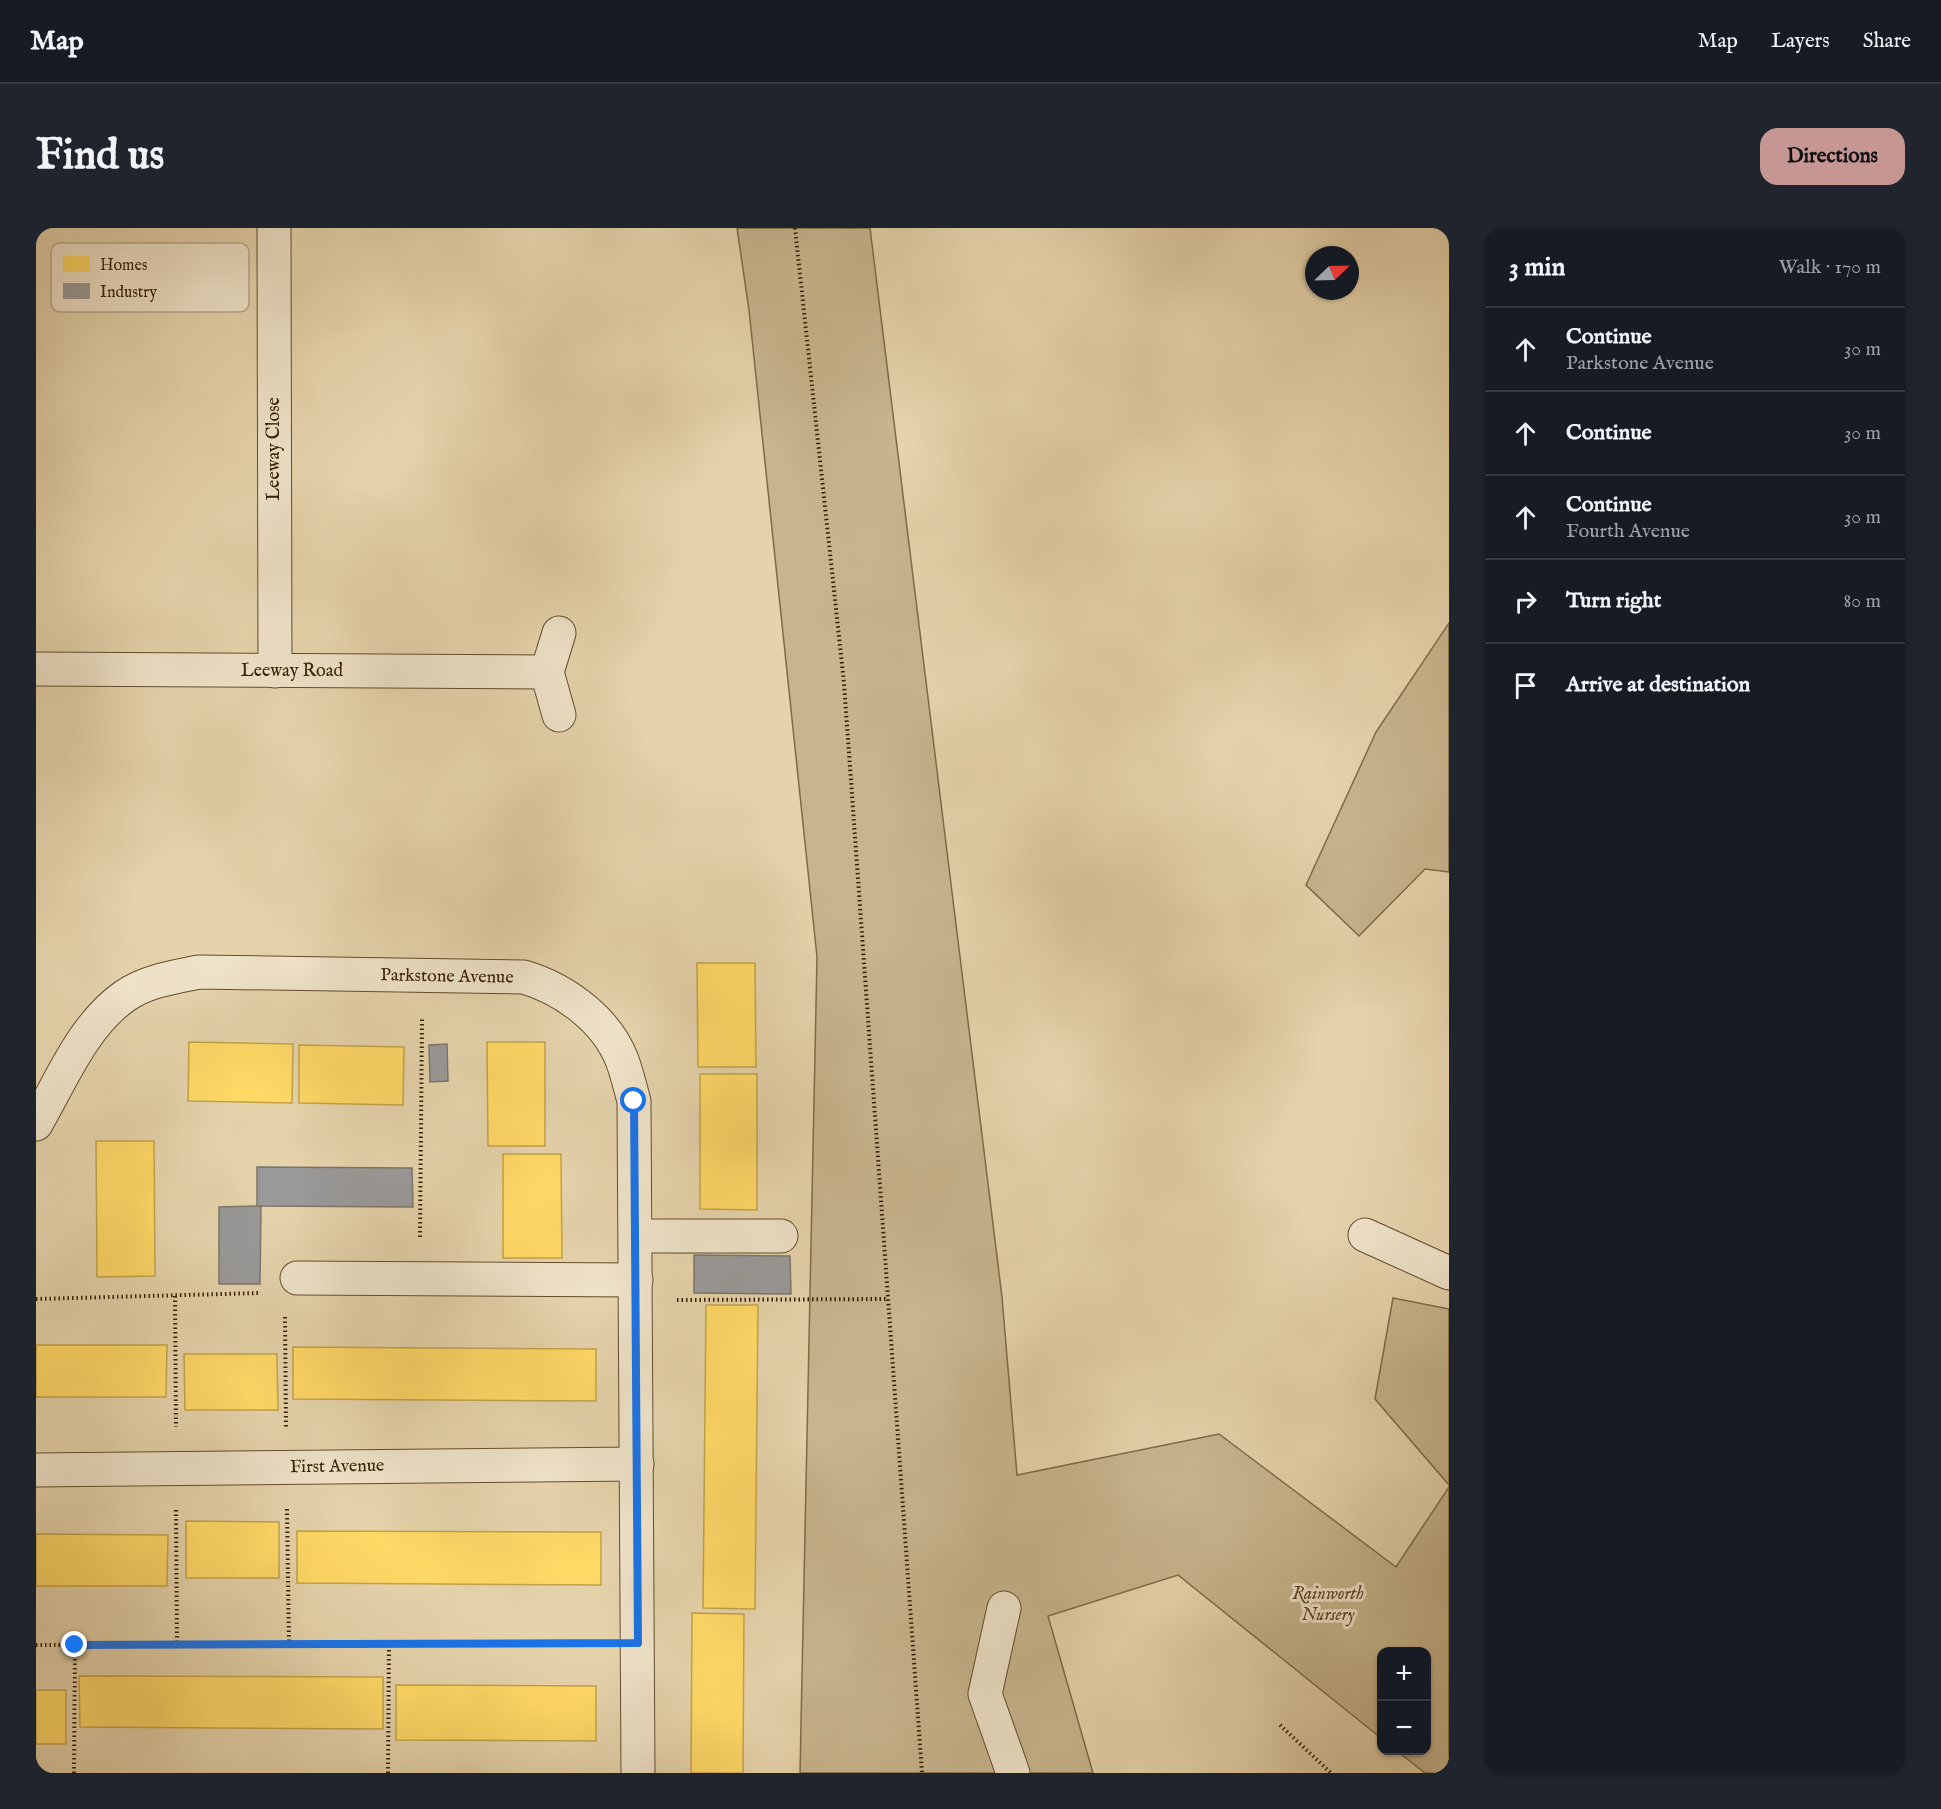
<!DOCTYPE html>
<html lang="en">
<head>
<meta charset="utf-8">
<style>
  :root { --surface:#171b24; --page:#20242c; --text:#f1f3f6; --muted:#9ea1a6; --line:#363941; --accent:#c59692 }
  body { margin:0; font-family:"IM FELL English",serif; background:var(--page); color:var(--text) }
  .controls { position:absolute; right:18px; bottom:18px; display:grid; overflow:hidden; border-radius:12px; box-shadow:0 2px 4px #0004 }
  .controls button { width:54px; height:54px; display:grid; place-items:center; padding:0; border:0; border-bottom:2px solid var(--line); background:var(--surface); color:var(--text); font:30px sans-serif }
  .compass { position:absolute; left:1269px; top:18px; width:54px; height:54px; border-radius:50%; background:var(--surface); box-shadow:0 2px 4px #0004; rotate:67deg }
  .stop { position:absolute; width:18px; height:18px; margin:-14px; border:4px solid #1a73e8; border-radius:50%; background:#fff }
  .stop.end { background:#1a73e8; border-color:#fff; box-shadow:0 2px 6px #0008 }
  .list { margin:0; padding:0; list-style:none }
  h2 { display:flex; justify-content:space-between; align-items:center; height:78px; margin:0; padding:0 24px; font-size:26px }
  h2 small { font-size:20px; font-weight:400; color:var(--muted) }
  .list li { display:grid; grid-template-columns:39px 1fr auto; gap:18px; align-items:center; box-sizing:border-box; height:84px; padding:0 24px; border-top:2px solid var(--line) }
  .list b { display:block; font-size:22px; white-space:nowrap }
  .list p { margin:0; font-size:20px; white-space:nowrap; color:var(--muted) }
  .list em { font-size:20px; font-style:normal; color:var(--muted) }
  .icon { flex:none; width:33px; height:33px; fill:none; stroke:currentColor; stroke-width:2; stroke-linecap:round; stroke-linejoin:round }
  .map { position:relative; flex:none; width:1413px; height:1545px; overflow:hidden; border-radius:18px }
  header { display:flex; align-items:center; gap:36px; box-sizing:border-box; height:84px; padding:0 30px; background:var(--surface); border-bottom:2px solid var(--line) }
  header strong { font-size:28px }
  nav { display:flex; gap:33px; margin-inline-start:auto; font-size:21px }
  .intro { display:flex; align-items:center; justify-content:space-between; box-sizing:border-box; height:144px; padding:0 36px }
  h1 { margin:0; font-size:42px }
  .button { padding:15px 27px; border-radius:18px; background:var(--accent); color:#111; font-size:21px; font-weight:700 }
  main { display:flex; gap:36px; padding:0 36px }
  aside { flex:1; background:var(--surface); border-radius:18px; box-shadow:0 2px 4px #0004 }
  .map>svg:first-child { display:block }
  .green { fill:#c7b58e; stroke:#7f6a48; stroke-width:1.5 }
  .homes { fill:#ffd966; stroke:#c3a248; stroke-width:1.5 }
  .industry { fill:#999; stroke:#7c756c; stroke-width:1.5 }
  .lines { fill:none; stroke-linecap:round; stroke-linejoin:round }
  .minor-casing { stroke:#624d2d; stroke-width:35 }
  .path { stroke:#372003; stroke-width:4; stroke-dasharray:1.5 3; stroke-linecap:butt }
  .minor { stroke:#eee2c8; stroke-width:33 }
  .route { stroke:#1a73e8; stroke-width:8 }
  .labels { text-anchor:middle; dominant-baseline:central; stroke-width:6; stroke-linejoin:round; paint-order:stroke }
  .street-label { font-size:18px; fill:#372003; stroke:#eee2c8 }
  .park-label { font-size:18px; font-style:italic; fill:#5b4526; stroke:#eee2c8 }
  .key { fill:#eee2c8; stroke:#b7a88d; stroke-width:1.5 }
  .key-label { font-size:16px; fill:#372003 }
</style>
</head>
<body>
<header>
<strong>Map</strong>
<nav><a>Map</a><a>Layers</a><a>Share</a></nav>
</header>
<div class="intro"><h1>Find us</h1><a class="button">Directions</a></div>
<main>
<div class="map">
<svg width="1413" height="1545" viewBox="0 0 1413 1545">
  <rect width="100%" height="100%" fill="#e5d3ab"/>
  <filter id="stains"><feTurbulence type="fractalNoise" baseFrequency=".00333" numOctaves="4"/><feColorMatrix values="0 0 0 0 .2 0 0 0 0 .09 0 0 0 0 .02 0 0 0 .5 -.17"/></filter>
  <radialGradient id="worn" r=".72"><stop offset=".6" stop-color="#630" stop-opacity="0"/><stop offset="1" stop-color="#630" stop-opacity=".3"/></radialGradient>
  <g class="green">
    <polygon points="701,0 834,0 966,1069 981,1247 1183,1206 1360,1339 1413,1259 1413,1545 1389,1545 1361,1523 1390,1522 1390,1424 1346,1424 1345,1510 1142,1347 1012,1388 1057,1545 764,1545 781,729 713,82"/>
    <polygon points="1413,395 1413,644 1389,641 1323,708 1270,657 1340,504"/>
    <polygon points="1357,1070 1413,1081 1413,1257 1339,1171"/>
  </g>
  <g class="homes">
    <polygon points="661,735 719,735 720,839 662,839"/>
    <polygon points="153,814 257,816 256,875 152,873"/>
    <polygon points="451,814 509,814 509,918 452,918"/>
    <polygon points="263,817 368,819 367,877 263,875"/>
    <polygon points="664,846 721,846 721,982 664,981"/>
    <polygon points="60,913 118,913 119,1048 61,1049"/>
    <polygon points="467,926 525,926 526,1030 467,1030"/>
    <polygon points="670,1077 722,1077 719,1381 667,1380"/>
    <polygon points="0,1117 131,1117 130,1169 0,1169"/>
    <polygon points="257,1119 560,1121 560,1173 257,1171"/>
    <polygon points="148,1126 241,1126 242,1182 149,1182"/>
    <polygon points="150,1293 243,1294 243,1350 150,1350"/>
    <polygon points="261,1303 565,1304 565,1357 261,1355"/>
    <polygon points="0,1306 132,1307 131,1358 0,1358"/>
    <polygon points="656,1385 708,1386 707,1545 655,1545"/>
    <polygon points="43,1448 347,1449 347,1501 44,1499"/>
    <polygon points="360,1457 560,1458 560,1513 360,1512"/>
    <rect x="0" y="1462" width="30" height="54"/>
  </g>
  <g class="industry">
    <polygon points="411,816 412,853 394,854 393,817"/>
    <polygon points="221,939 376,940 377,979 221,978"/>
    <polygon points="225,978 224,1056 183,1056 183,979"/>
    <polygon points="658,1027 754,1028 755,1066 658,1065"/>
  </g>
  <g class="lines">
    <g class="minor-casing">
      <g id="minor">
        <polyline points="238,0 239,443"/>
        <polyline points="0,441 511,444"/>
        <polyline points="523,487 511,444 523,405"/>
        <path d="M0,896C25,853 47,797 89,768C110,753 139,749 163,744L488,749C528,761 570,791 586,832C591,845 594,859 598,873L602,1545"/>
        <polyline points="1329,1007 1413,1045"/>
        <polyline points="600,1008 745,1008"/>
        <polyline points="261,1050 600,1052"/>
        <polyline points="0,1242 601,1236"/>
        <polyline points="968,1380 949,1466 977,1545"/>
      </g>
    </g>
    <g class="path">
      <polyline points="759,0 808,455 886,1545"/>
      <polyline points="384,1009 386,789"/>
      <polyline points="139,1068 140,1199"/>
      <polyline points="0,1071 224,1065"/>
      <polyline points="641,1072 851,1071"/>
      <polyline points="249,1089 250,1199"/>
      <polyline points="251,1281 253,1417"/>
      <polyline points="140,1282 141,1417"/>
      <polyline points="0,1417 560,1416"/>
      <polyline points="1244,1497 1295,1545"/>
      <polyline points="38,1545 39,1417"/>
      <polyline points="352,1545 353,1416"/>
    </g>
    <use href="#minor" class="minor"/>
  </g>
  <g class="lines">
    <polyline class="route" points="39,1417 602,1415 598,873"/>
  </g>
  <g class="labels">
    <g class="street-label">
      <text transform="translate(238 221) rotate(-90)">Leeway Close</text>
      <text x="256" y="443">Leeway Road</text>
      <text transform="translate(411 749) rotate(1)">Parkstone Avenue</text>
      <text transform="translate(301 1239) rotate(-1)">First Avenue</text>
    </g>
    <g class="park-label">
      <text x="1292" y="1366">Rainworth<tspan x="1292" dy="21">Nursery</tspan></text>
    </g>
  </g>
  <rect x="15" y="15" width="198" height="69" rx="9" class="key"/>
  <rect x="27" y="28" width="27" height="16" fill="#ffd966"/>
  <rect x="27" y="55" width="27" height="16" fill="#999"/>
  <g class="key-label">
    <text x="64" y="42">Homes</text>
    <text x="64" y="69">Industry</text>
  </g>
  <rect width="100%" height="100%" filter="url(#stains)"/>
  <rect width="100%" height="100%" fill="url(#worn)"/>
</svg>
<div class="controls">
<button>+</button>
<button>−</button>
</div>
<svg class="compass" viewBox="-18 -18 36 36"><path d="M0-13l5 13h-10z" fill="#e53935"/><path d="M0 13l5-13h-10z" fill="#9ea1a6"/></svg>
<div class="stop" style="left:598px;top:873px"></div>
<div class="stop end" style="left:39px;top:1417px"></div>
</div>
<aside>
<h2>3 min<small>Walk · 170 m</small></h2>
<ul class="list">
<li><svg class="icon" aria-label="ahead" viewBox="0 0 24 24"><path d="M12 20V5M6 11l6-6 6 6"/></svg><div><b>Continue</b><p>Parkstone Avenue</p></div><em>30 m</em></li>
<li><svg class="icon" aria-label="ahead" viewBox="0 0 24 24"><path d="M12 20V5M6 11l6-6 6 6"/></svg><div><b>Continue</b></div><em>30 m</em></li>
<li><svg class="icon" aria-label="ahead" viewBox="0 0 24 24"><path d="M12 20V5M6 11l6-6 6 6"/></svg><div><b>Continue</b><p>Fourth Avenue</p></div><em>30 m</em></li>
<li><svg class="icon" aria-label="right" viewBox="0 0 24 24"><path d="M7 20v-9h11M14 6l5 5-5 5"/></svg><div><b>Turn right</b></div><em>80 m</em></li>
<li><svg class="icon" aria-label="arrive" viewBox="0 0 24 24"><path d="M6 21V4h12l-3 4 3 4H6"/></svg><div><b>Arrive at destination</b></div></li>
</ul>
</aside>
</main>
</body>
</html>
